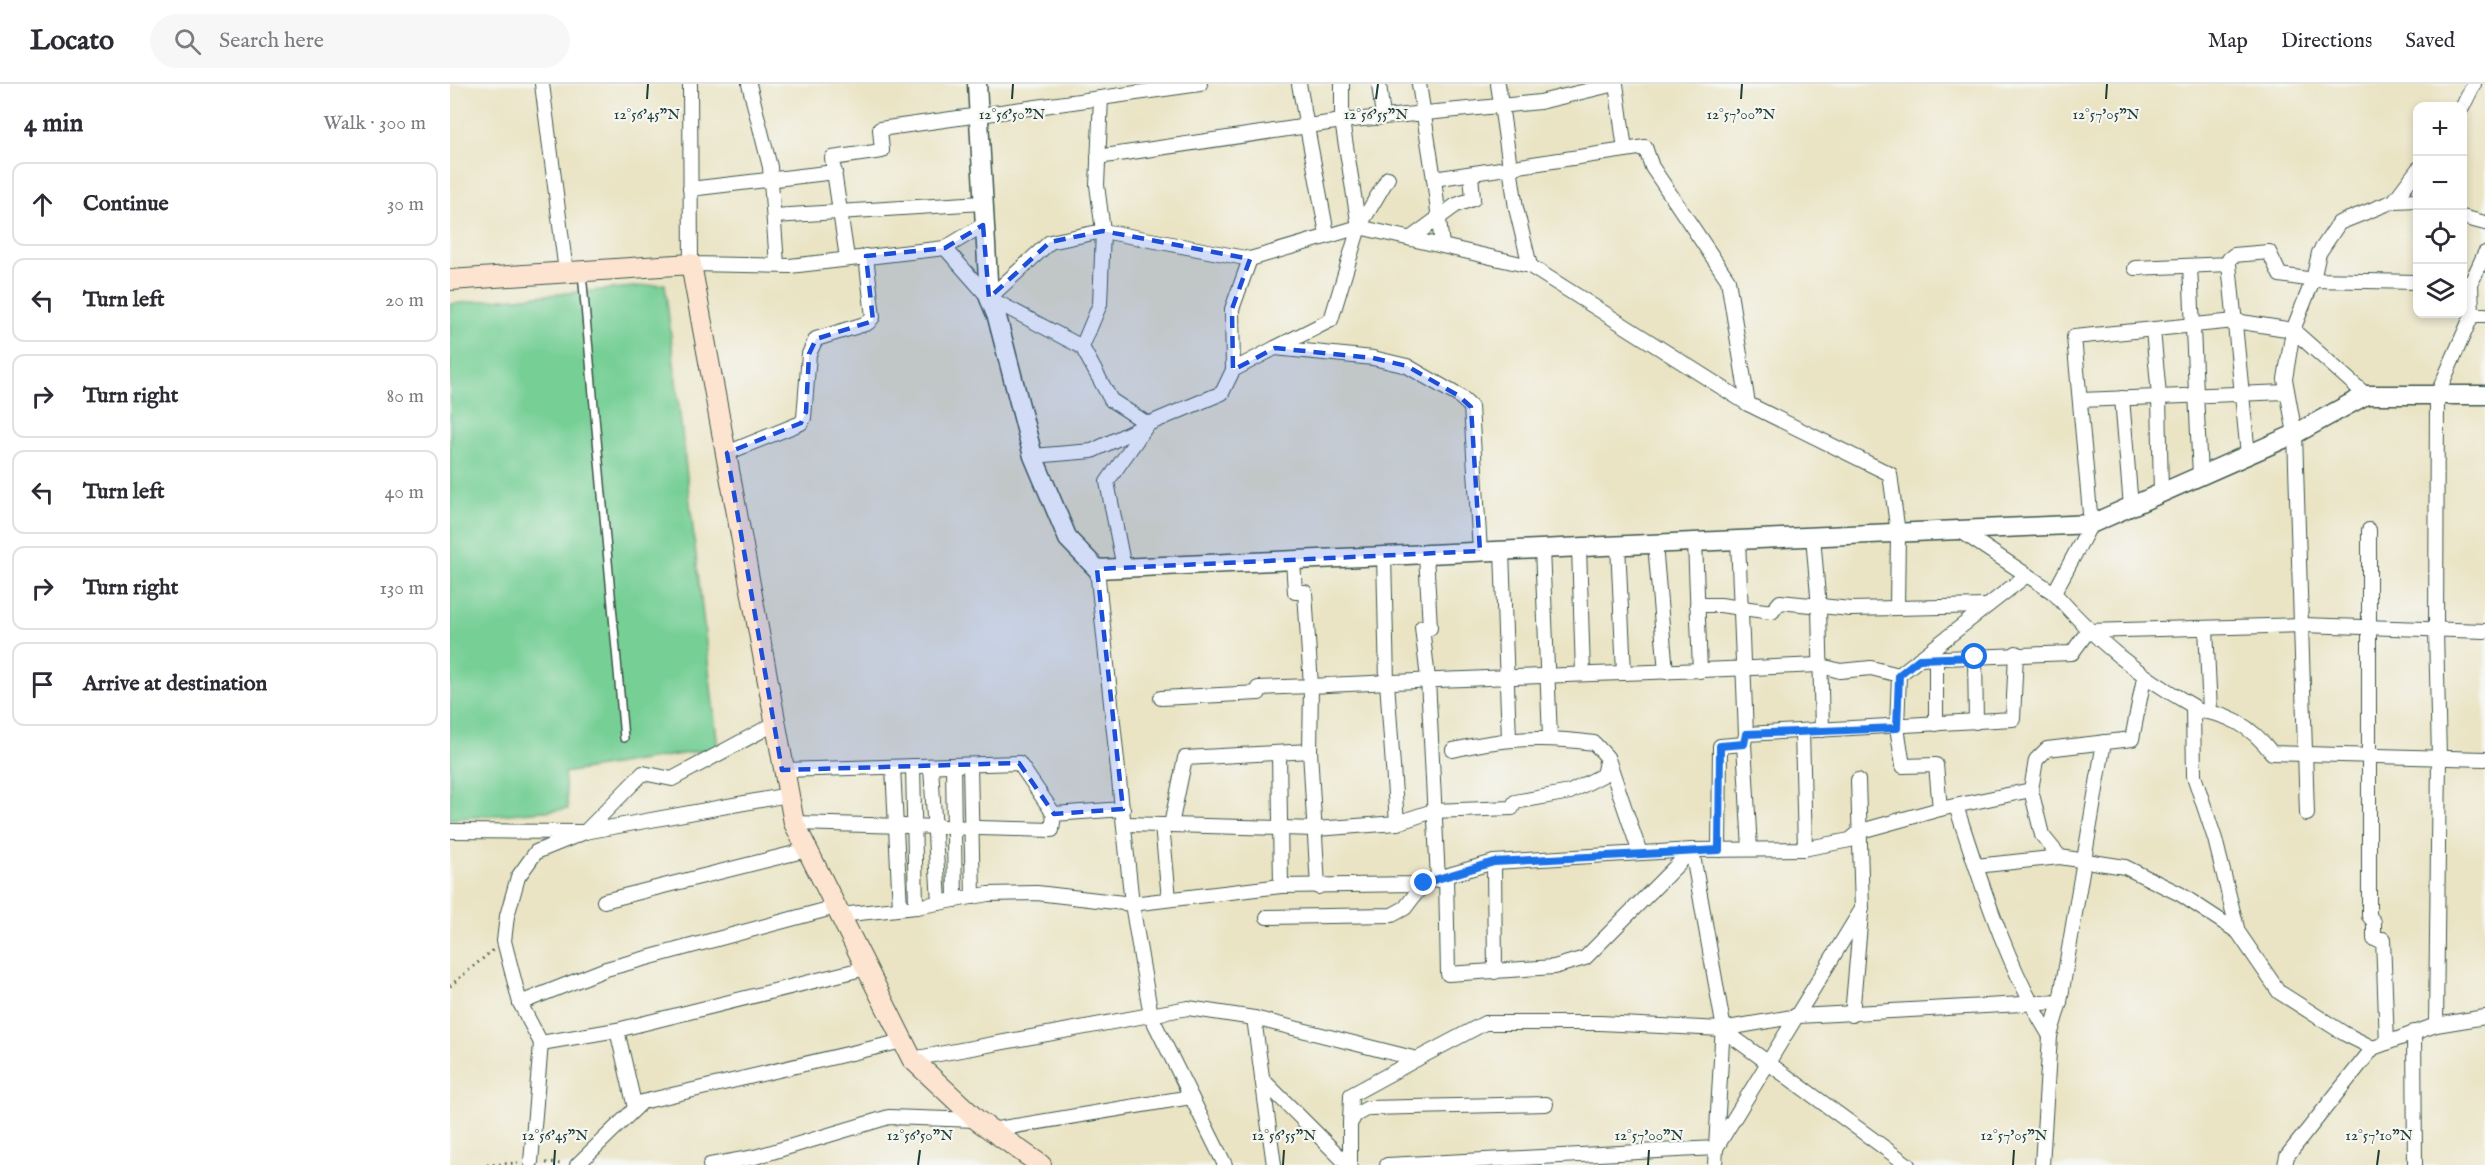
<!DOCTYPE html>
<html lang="en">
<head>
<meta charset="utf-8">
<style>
  :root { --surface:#fff; --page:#f7f7f7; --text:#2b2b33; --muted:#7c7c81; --line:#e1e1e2 }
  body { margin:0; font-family:"IM FELL English",serif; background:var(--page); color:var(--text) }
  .controls { position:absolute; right:18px; top:18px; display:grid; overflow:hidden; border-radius:12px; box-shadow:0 3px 9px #0003 }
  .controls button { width:54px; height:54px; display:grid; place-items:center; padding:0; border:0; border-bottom:2px solid var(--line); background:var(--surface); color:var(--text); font:30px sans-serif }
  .stop { position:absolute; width:18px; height:18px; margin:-14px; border:4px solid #1a73e8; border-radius:50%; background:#fff }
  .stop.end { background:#1a73e8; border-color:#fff; box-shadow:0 2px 6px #0008 }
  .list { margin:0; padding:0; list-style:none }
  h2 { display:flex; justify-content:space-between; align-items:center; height:78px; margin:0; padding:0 24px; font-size:26px }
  h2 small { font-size:20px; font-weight:400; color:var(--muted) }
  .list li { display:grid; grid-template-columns:39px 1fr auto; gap:18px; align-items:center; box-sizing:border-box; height:84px; margin:0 12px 12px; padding:0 12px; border:2px solid var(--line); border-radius:12px }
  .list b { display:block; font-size:22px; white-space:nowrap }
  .list em { font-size:20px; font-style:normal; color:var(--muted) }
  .icon { flex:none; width:33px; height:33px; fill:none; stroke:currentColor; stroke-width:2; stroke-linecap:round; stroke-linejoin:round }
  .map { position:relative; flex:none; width:2035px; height:1081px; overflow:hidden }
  header { display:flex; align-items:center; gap:36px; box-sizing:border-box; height:84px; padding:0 30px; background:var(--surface); border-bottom:2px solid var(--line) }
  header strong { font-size:28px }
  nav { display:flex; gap:33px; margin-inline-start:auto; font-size:21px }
  .search { width:420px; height:54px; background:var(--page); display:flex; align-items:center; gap:15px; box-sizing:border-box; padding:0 21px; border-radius:33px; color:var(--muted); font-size:22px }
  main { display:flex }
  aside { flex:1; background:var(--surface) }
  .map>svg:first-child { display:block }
  .green { fill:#76cf95; stroke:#4a8664; stroke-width:1.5 }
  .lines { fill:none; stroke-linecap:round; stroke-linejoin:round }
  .service-casing { stroke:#3d564a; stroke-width:10 }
  .minor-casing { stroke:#3d564a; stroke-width:16 }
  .tertiary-casing { stroke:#3d564a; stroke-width:21 }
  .secondary-casing { stroke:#3d564a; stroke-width:22 }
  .path { stroke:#3d564a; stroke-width:3; stroke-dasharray:1.5 4.5; stroke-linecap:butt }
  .service { stroke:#fff; stroke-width:7 }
  .minor { stroke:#fff; stroke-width:14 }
  .tertiary { stroke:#fff; stroke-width:18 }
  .secondary { stroke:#fde4d0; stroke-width:20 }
  .route { stroke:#1a73e8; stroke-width:8 }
  .marked { fill:#1d4ed8; fill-opacity:0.2; stroke:#1d4ed8; stroke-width:4.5; stroke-dasharray:12 8; stroke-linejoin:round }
  .ticks { fill:none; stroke:#1f3d34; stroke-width:2 }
  .ticks-label { font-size:15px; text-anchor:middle; fill:#1f3d34; stroke:#f6f6f2; stroke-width:4.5; stroke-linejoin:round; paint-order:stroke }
</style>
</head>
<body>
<header>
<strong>Locato</strong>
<div class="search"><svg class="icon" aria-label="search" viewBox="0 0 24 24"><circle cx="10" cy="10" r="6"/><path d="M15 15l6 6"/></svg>Search here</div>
<nav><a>Map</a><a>Directions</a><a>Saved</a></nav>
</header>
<main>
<aside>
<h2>4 min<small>Walk · 300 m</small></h2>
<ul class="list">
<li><svg class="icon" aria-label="ahead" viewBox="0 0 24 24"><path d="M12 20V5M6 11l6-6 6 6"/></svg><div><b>Continue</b></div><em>30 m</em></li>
<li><svg class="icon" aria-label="left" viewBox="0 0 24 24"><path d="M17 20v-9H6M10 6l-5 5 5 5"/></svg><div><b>Turn left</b></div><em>20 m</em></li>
<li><svg class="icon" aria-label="right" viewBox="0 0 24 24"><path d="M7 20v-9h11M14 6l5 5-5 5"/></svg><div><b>Turn right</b></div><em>80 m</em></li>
<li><svg class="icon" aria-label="left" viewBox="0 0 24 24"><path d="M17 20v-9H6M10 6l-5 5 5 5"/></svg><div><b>Turn left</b></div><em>40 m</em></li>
<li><svg class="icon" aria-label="right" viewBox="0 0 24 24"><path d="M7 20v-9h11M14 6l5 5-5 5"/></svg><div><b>Turn right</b></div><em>130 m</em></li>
<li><svg class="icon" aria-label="arrive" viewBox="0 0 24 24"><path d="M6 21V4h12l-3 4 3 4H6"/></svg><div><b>Arrive at destination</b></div></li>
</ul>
</aside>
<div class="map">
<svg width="2035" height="1081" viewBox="0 0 2035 1081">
  <rect width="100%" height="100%" fill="#f6f6f2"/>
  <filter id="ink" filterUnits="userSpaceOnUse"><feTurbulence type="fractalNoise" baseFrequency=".0167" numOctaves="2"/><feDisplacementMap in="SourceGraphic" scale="12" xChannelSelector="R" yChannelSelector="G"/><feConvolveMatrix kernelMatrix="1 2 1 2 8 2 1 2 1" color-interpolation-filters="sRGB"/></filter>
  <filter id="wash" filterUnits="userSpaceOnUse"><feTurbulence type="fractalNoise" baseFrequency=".008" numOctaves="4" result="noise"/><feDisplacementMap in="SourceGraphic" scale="24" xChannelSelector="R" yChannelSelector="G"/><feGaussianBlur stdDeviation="1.35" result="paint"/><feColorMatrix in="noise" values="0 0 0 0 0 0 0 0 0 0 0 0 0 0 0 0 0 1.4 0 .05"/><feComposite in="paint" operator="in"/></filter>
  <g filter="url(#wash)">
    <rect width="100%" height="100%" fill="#eae4c4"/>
    <polygon class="green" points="215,200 268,664 114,689 118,725 0,735 0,220"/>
  </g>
  <g filter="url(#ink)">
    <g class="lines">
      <g class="service-casing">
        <polyline id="service" points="132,189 174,654"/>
      </g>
      <g class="minor-casing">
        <g id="minor">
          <polyline points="92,0 116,188"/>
          <polyline points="240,0 241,180 340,182 495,164 539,214 632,263 661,316 698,340 772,309 783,286 782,225 800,175"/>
          <polyline points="299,0 320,83 327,181"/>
          <polyline points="849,0 877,150"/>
          <polyline points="892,0 892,37 909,143"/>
          <polyline points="929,0 933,33"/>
          <polyline points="969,0 984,95"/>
          <polyline points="1048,0 1066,124 1080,182"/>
          <polyline points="1166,0 1175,66"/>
          <polyline points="2012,24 2024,0"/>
          <polyline points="648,73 892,37 1090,18 1165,0"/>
          <polyline points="240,105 385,88"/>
          <polyline points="1944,117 1968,116"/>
          <polyline points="324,132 532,119"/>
          <polyline points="2012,133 2035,139"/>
          <polyline points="961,154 1006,121 1023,115 1021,90"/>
          <polyline points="992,161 984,95 1195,63 1202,83 1278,196 1298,320"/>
          <polyline points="495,164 533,141"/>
          <polyline points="397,174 382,74 432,67 430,45 750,0"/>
          <polyline points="1779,180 1798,371"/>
          <polyline points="1740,182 1750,392"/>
          <polyline points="1685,184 1779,180 1779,175 1784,171 1819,168 1830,191 1863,196 1968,198"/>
          <polyline points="2012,199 2021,199 2022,231 2035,231"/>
          <polyline points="2021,199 2035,169"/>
          <polyline points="539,214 600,158 653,147 800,175 909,143 1080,182 1298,320 1440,390 1448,449 1447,523"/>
          <polyline points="1703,246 1709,312 1711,410"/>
          <polyline points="632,263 650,220 653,147 647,101 651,14"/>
          <polyline points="825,264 881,236 909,143 938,94"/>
          <polyline points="783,286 825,264 923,274 957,282 1009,312 1021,323 1030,467"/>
          <polyline points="1672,314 1681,423"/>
          <polyline points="1630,316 1837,308"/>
          <polyline points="277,369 351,339 354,334 359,270 366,255 418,239 423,233 416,172"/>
          <polyline points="583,372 642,367 696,341"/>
          <polyline points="1509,446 1604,509 1641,440 1624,253 1785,237 1843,246 1916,311"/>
          <polyline points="1919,446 1919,832 1924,838 1924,855 1933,855 1937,959"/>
          <polyline points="1363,452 1369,524 1372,646"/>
          <polyline points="1288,456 1296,650"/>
          <polyline points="1245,458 1250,587"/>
          <polyline points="1205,460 1216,588"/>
          <polyline points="1168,461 1174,589"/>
          <polyline points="1129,463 1133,590"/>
          <polyline points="1092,465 1100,653"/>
          <polyline points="1052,467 1059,655"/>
          <polyline points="976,470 980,544 972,543 978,595 988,796"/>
          <polyline points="934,472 937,598 947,739"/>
          <polyline points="674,484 657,398 698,340"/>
          <polyline points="647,485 682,820 701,932 775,1081"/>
          <path d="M1604,509C1649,559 1685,589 1743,622L1744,692L1765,755L1788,848L1829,908L1895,950L1923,964"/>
          <polyline points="1247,521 1270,521 1322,528 1330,518 1401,525 1537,522"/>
          <polyline points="1756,544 1760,627"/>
          <polyline points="1525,573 1526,638"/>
          <polyline points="1486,574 1486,640"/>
          <polyline points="1469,575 1622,569 1638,547 1852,541 2035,547"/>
          <polyline points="711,614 809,609 808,604 861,602 855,508 845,508 843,476"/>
          <path d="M1743,626C1778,629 1801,642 1822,669L2035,675"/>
          <polyline points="1352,647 1355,764"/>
          <polyline points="1294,660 1300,765"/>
          <polyline points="860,667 868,803"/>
          <polyline points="829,669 831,802"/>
          <polyline points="1158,675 1190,769"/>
          <polyline points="503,681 505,816"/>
          <polyline points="520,681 523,813"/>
          <polyline points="463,682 466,823"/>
          <polyline points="481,682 489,819"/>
          <polyline points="443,683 450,824"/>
          <polyline points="332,686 569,679 604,730"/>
          <polyline points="1581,706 1592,751 1610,773 1675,783 1730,810 1788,848"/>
          <path d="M1506,722C1532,801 1556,881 1600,952"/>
          <polyline points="1490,725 1581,706 1586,676 1597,665 1682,655 1694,594"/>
          <polyline points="1857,730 1845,350 1835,295 1843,246 1863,196 1869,169 1889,139 1944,117 1968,85"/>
          <polyline points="344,739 602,746 604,730 673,725"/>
          <polyline points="675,740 712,741"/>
          <path d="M721,741L866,745L947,739L983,727L1062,724L1065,718L1120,708L1153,691L1157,673L1144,659C1093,652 1053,654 1003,666"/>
          <polyline points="0,747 135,748 193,689 222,695 324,640"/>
          <polyline points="1242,766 1273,940 1265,1081"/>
          <polyline points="1269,766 1270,662 1294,660 1296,650 1563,635 1566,569"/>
          <polyline points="1044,778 1045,888"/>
          <polyline points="1526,782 1610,773"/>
          <polyline points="996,793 998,890 1104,883 1135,874 1242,766"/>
          <path d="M719,815L712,741H721L735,674L860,667L861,602C1030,593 1199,589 1368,581L1390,587L1421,584L1449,591"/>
          <polyline points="154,817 357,766"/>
          <polyline points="390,831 466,823 538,810 587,809 682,820 831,802 967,800 1044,778 1242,766 1353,765 1400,756 1411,747 1490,725 1486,681 1453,682 1447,643 1449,591 1577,491"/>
          <polyline points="817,833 942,831 955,824 974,799"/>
          <polyline points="70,919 54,857 57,832 68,793 86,768 135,748 338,711"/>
          <polyline points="1402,931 1411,830"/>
          <polyline points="804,934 967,975 1035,939 1150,939 1272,945 1348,932 1610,918"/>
          <polyline points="1986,941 1989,674 1986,546 1987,311 2022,231"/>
          <polyline points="1272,945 1458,1081"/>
          <polyline points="1964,948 1965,1081"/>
          <polyline points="91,959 70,919 156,885 386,823"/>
          <polyline points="462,975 738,924 804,934 824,1081"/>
          <polyline points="812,995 898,1081"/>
          <polyline points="185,1024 167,946 416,884"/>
          <polyline points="900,1039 901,1011 967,975"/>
          <polyline points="541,1046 741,1013"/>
          <polyline points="81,1078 91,959 167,946"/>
          <polyline points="127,1081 192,1018 453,957"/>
          <polyline points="260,1081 305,1073 439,1033 527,1036"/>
          <polyline points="900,1081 900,1040 905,1031 918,1024 1096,1020"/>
          <polyline points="937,1081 1266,1064 1412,825 1408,696"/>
          <polyline points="1592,1081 1600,952 1610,918 1654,658"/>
          <polyline points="1835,1081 1837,1072 1923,964 1986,941 2035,933"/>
        </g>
      </g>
      <g class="tertiary-casing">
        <polyline id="tertiary" points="527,0 539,214 547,233 583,372 618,455 647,485 1641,440 1845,350 1916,311 2035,311"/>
      </g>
      <g class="secondary-casing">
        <polyline id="secondary" points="0,196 241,180 344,739 462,975 527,1036 591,1081"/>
      </g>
      <g class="path">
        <polyline points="0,902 43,866"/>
        <polyline points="96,1079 113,1080"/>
        <polyline points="37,1081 68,1079"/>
      </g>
      <use href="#service" class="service"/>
      <use href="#minor" class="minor"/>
      <use href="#tertiary" class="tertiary"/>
      <use href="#secondary" class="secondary"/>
    </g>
  </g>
  <g class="lines" filter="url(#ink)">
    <polyline class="route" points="974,799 1044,778 1269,766 1270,662 1294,660 1296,650 1447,644 1449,591 1469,575 1525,573"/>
  </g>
  <path class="marked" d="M533,141L539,214L600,158L653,147L800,175L782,225L783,286L825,264L923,274L957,282L1009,312L1021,323L1030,467L647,485L673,725L604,730L569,679L332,686L277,369L351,339L356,328L359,270L366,255L423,237L416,172L495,164Z"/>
  <path class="ticks" d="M197,15L198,0M562,15L563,0M926,15L928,0M1291,15L1292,0M1656,15L1657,0M104,1081L105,1066M468,1081L470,1066M833,1081L834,1066M1198,1081L1199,1066M1563,1081L1564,1066M1927,1081L1929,1066"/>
  <g class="ticks-label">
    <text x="197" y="35">12°56'45"N</text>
    <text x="562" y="35">12°56'50"N</text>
    <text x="926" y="35">12°56'55"N</text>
    <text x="1291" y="35">12°57'00"N</text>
    <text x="1656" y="35">12°57'05"N</text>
    <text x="105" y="1056">12°56'45"N</text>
    <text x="470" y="1056">12°56'50"N</text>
    <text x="834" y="1056">12°56'55"N</text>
    <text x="1199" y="1056">12°57'00"N</text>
    <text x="1564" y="1056">12°57'05"N</text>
    <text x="1929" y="1056">12°57'10"N</text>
  </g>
</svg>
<div class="controls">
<button>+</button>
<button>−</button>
<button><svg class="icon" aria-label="locate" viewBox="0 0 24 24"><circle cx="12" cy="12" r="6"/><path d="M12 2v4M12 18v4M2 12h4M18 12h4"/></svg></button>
<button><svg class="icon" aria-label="layers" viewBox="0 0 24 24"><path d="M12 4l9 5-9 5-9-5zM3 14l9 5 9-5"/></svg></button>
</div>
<div class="stop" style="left:1525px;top:573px"></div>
<div class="stop end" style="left:974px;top:799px"></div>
</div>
</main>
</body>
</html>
